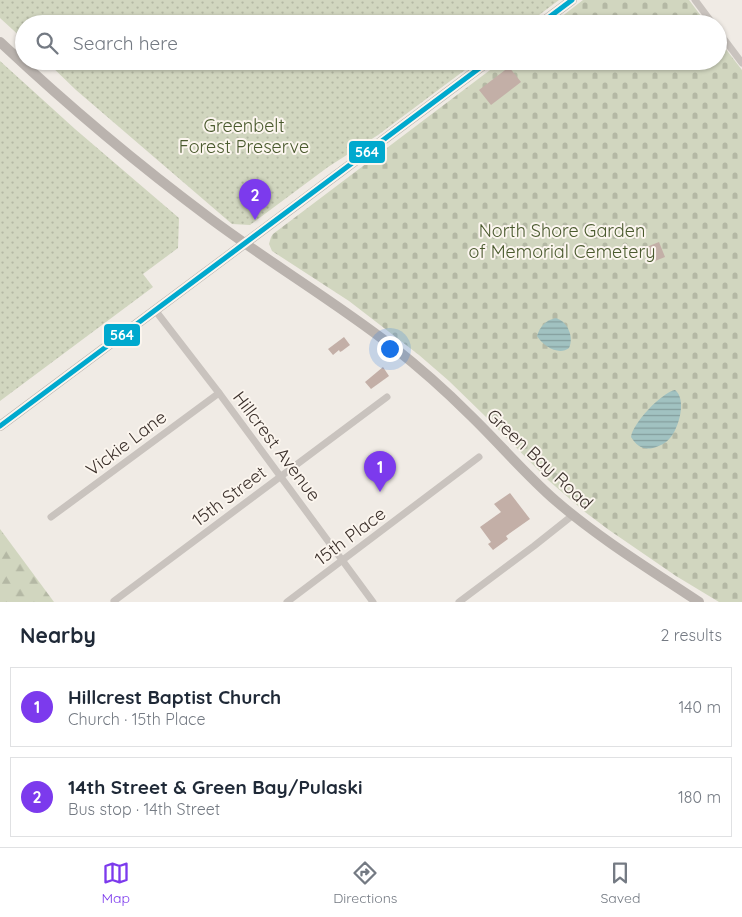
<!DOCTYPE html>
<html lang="en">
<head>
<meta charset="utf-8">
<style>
  :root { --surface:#fff; --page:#f2f2f3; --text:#1f2937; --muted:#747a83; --line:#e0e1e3; --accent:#7c3aed }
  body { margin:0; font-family:Quicksand,sans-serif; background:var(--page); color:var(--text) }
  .you { position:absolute; left:389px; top:348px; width:18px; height:18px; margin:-12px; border:4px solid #fff; border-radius:50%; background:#1a73e8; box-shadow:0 0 0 8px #1a73e833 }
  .badge { display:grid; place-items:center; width:32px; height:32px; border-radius:50%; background:var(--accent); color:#fff; font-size:16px; font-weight:700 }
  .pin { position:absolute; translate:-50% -41px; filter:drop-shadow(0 1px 2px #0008) }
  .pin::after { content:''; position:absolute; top:26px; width:18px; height:15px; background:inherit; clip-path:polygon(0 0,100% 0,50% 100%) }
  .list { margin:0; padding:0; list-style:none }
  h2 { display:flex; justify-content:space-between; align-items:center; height:65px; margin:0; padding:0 20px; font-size:21px }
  h2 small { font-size:16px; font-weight:400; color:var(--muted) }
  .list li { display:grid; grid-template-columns:32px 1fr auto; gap:15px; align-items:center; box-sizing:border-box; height:80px; margin:0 10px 10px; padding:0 10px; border:1px solid var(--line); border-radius:0px }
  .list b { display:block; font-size:19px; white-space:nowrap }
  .list p { margin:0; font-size:16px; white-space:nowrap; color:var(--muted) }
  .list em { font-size:16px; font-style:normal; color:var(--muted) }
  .icon { flex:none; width:28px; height:28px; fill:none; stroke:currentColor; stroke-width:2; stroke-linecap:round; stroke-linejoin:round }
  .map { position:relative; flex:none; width:742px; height:602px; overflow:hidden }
  .search { position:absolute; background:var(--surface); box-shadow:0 1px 4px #0004; left:15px; right:15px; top:15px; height:55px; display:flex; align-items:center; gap:12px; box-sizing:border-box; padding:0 18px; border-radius:28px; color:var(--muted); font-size:19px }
  .sheet { height:245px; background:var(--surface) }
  nav { display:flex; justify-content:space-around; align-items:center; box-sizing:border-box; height:70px; border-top:1px solid var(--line); background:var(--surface); font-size:14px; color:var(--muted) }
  nav a { display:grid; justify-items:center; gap:2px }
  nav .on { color:var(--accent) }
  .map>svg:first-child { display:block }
  .forest { fill:url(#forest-firs) }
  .cemetery { fill:url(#cemetery-stones) }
  .park { fill:url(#park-dots) }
  .water { fill:url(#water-rules) }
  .building { fill:#c3afa7 }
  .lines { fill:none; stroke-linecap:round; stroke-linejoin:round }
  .street { stroke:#c9c3be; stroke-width:7 }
  .secondary { stroke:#bab3ae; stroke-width:10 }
  .bus-1-casing { stroke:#fbf5ee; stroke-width:9 }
  .bus-1 { stroke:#00a9ce; stroke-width:5 }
  .labels { text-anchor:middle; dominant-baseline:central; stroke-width:4; stroke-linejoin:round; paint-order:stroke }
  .park-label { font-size:18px; fill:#4a5a2e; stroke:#fbf5ee }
  .street-label { font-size:18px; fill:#3b302b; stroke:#fbf5ee }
  .line-badge { stroke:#fbf5ee; stroke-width:2 }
  .badge-label { font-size:14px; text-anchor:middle; font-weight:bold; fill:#fff }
</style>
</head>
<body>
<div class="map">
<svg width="742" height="602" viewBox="0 0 742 602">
  <defs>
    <pattern id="forest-firs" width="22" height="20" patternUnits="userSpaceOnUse" patternTransform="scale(1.25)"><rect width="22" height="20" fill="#d1d6bf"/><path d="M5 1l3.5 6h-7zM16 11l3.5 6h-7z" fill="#b4b8a4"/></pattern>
    <pattern id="cemetery-stones" width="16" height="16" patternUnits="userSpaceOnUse" patternTransform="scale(1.25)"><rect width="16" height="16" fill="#d1d6bf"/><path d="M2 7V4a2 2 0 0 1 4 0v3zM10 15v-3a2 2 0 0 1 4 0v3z" fill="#b4b8a4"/></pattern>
    <pattern id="park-dots" width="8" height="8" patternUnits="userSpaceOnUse" patternTransform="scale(1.25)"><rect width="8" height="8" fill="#d1d6bf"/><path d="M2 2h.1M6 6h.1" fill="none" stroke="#b4b8a4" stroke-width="1.8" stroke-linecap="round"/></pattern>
    <pattern id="water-rules" width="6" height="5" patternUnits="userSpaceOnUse" patternTransform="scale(1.25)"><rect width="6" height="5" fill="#a1c2c1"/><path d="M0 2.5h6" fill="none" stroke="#849e9d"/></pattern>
  </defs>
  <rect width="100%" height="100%" fill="#f0ebe5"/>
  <polygon class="forest" points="0,529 54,602 0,602"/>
  <g class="cemetery">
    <polygon points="583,0 689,0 707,24 552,24"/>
    <polygon points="718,39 742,70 742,602 719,602 676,576 609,530 585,512 548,480 485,416 449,381 419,355 349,301 272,251 269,244 271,237 273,234 502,61 718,61"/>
  </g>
  <g class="park">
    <polygon points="0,0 559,0 527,24 24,24 24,40 0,18"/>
    <polygon points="0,61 75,129 179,218 178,248 143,274 153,287 0,401"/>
    <polygon points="46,61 477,61 378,135 328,167 250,225 232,224 76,90"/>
  </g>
  <g class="water">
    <path d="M556,318C568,322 574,337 569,348C559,356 543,346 537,336C540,326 546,320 556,318Z"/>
    <path d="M675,390C687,399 679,428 670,438C666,443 660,446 653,448C642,450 637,446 631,437C633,423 661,393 675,390Z"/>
  </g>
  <g class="building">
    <polygon points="509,67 521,82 491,105 479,90"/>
    <polygon points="659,242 665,257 650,263 644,248"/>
    <polygon points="344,337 350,345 342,351 340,352 339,350 333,355 328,349"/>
    <polygon points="383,367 389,376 371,389 365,382"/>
    <polygon points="510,493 530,519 506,536 508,539 493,550 488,544 491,542 480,527 501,512 494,504"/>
  </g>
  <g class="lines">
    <g class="street">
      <polyline points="695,0 713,24"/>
      <polyline points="718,31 742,63"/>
      <polyline points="155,310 219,393 373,602"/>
      <polyline points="51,517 219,393"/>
      <polyline points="114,601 387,397"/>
      <polyline points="287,602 479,457"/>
      <polyline points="459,602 534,546 573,515"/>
    </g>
    <g class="secondary">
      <polyline points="540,24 572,0"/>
      <path d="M0,42C67,105 137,164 211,219C270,263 334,301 392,346C419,367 445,390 470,415C499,443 525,474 556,501C600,539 651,570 699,602"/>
      <polyline points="0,426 489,61"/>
    </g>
    <g class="bus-1-casing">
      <g id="bus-1">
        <polyline points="540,24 572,0"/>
        <polyline points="0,426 489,61"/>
      </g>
    </g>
    <use href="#bus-1" class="bus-1"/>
  </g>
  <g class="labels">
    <g class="park-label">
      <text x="244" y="125">Greenbelt<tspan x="244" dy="21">Forest Preserve</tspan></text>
      <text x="562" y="230">North Shore Garden<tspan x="562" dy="21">of Memorial Cemetery</tspan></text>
    </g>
    <g class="street-label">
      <text transform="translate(126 443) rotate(-37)">Vickie Lane</text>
      <text transform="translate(277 446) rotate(53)">Hillcrest Avenue</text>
      <text transform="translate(540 459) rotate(43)">Green Bay Road</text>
      <text transform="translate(229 496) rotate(-37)">15th Street</text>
      <text transform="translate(350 536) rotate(-37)">15th Place</text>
    </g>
  </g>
  <g class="line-badge">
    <rect x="348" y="140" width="38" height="24" rx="5" fill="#00a9ce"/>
    <rect x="103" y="323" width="38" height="24" rx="5" fill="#00a9ce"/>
  </g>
  <g class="badge-label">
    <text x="367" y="157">564</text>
    <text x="122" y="340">564</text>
  </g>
</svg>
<div class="you"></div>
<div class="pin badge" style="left:380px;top:492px">1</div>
<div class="pin badge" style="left:255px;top:220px">2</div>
<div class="search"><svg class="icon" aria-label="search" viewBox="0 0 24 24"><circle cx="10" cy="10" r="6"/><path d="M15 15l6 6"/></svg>Search here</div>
</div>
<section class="sheet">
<h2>Nearby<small>2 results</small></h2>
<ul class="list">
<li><span class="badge">1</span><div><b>Hillcrest Baptist Church</b><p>Church · 15th Place</p></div><em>140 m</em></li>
<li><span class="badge">2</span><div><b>14th Street &amp; Green Bay/Pulaski</b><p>Bus stop · 14th Street</p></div><em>180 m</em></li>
</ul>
</section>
<nav>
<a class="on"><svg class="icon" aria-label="map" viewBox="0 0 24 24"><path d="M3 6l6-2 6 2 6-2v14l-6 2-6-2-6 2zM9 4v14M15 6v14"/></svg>Map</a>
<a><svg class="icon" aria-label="directions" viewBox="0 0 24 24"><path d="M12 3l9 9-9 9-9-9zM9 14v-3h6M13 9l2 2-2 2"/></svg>Directions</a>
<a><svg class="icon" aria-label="saved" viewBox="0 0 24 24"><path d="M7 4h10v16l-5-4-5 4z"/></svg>Saved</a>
</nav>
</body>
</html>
